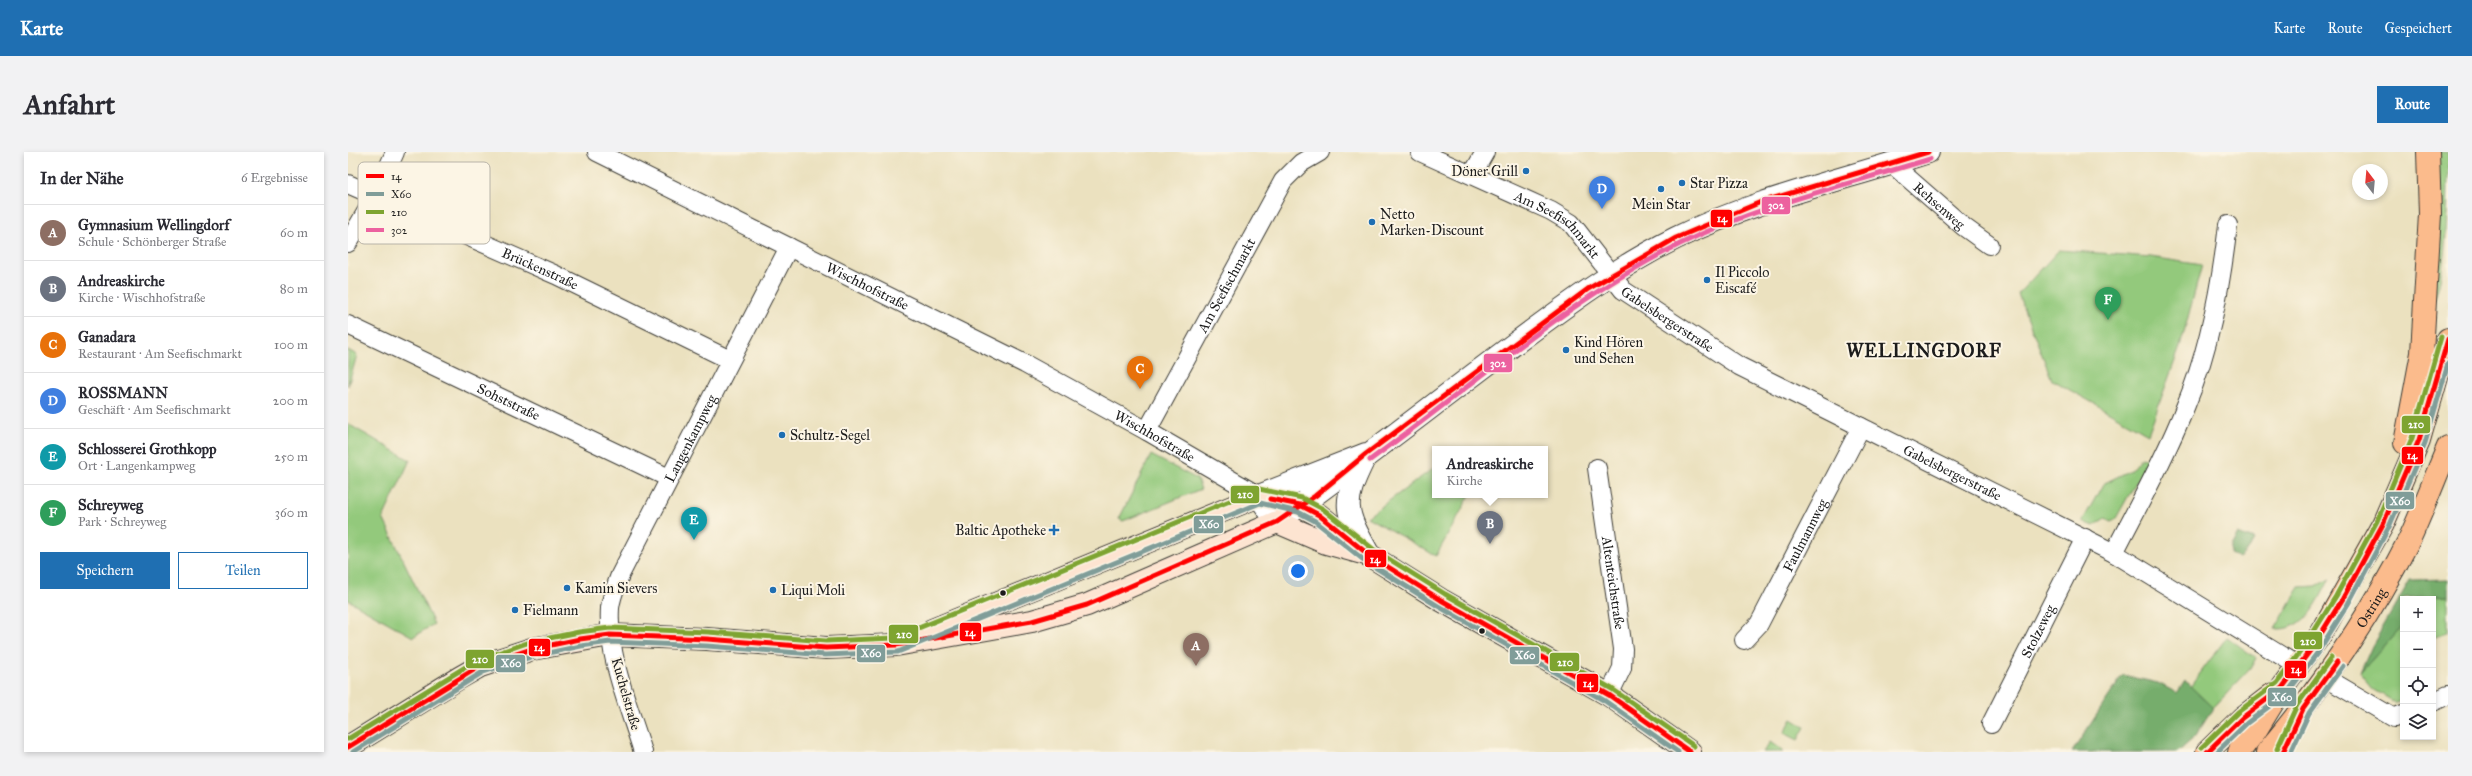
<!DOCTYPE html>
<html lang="de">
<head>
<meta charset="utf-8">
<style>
  :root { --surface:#fff; --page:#f2f2f3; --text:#2b2b33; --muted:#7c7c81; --line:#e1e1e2; --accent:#1f6fb2 }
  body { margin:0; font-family:"IM FELL Great Primer",serif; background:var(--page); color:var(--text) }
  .controls { position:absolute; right:12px; bottom:12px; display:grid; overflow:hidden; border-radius:0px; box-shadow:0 2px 6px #0003 }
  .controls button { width:36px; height:36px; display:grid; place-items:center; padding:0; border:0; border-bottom:1px solid var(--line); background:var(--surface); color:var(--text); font:20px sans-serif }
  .compass { position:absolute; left:2004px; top:12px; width:36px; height:36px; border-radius:50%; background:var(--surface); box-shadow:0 2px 6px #0003; rotate:344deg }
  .you { position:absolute; left:950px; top:419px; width:14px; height:14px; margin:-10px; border:3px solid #fff; border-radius:50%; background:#1a73e8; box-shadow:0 0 0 6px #1a73e833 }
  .badge { display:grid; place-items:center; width:26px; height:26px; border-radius:50%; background:var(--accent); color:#fff; font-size:13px; font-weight:700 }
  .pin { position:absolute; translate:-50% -33px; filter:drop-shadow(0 1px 2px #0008) }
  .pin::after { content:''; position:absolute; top:21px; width:14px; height:12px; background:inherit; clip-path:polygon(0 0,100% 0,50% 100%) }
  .popup { position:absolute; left:1084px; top:294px; width:116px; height:52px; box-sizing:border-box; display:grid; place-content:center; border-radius:0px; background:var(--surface); filter:drop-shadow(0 1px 3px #0005); font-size:13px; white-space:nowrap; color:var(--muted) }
  .popup b { font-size:15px; color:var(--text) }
  .popup::after { content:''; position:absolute; left:50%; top:100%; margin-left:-8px; border:8px solid transparent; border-top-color:var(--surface) }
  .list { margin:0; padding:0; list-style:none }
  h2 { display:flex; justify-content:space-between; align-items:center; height:52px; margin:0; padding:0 16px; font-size:17px }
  h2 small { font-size:13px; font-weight:400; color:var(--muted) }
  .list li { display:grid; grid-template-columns:26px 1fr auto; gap:12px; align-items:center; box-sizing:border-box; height:56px; padding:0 16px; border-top:1px solid var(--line) }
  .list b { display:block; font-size:15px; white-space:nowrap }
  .list p { margin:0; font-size:13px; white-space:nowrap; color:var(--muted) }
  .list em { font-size:13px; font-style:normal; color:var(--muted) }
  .actions { display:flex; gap:8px; padding:12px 16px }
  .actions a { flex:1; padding:9px 0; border:1px solid var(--accent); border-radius:0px; text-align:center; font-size:14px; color:var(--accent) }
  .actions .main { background:var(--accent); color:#fff }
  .icon { flex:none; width:22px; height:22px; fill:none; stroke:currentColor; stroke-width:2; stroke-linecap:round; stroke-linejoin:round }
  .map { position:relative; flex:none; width:2100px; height:600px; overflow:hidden; border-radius:0px }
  header { display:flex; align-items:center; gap:24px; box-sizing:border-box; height:56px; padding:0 20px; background:var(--accent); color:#fff }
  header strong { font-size:19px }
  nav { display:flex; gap:22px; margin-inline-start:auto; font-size:14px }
  .intro { display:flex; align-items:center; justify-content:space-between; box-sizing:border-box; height:96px; padding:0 24px }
  h1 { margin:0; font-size:28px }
  .button { padding:10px 18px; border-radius:0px; background:var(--accent); color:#fff; font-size:14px; font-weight:700 }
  main { display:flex; gap:24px; padding:0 24px }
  aside { flex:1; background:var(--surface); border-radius:0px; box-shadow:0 2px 6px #0003 }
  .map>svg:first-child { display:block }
  .green { fill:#93c97c; stroke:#58724c }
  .forest { fill:#76ad6c; stroke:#496444 }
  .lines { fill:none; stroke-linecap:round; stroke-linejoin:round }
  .minor-casing { stroke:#3b3a34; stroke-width:20 }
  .tertiary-casing { stroke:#3b3a34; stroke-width:24 }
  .secondary-casing { stroke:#3b3a34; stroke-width:24 }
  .trunk-casing { stroke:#3b3a34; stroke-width:24 }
  .minor { stroke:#fff; stroke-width:18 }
  .tertiary { stroke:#fff; stroke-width:22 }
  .secondary { stroke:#fde4d1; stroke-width:22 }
  .trunk { stroke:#fbbb8c; stroke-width:22 }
  .bus-1-casing { stroke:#fcf5e5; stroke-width:8 }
  .bus-2-casing { stroke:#fcf5e5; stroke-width:8 }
  .bus-3-casing { stroke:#fcf5e5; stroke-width:8 }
  .bus-4-casing { stroke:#fcf5e5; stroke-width:8 }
  .bus-1 { stroke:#f00; stroke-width:5 }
  .bus-2 { stroke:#809d99; stroke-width:5 }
  .bus-3 { stroke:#7ea430; stroke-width:5 }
  .bus-4 { stroke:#ec619f; stroke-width:5 }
  .poi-dot { fill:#1f6fb2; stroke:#fcf5e5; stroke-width:1.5 }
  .bus-dot { fill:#1c1c1c; stroke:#fcf5e5; stroke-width:1.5 }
  .labels { text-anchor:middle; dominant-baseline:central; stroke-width:4; stroke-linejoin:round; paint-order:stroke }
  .poi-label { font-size:14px; fill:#1c1c1c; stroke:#fcf5e5; text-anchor:start }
  .street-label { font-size:14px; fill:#1c1c1c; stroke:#fcf5e5 }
  .district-label { font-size:18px; font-weight:bold; letter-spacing:1px; fill:#1c1c1c; stroke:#fcf5e5 }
  .key { fill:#fcf5e5; stroke:#b9b4a9; stroke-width:1 }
  .key-label { font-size:11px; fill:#1c1c1c }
  .line-badge { stroke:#fcf5e5; stroke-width:1.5 }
  .badge-label { font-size:11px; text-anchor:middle; font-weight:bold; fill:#fff }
</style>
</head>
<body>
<header>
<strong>Karte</strong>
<nav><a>Karte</a><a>Route</a><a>Gespeichert</a></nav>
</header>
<div class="intro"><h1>Anfahrt</h1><a class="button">Route</a></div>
<main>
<aside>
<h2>In der Nähe<small>6 Ergebnisse</small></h2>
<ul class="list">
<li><span class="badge" style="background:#8d6e63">A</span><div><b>Gymnasium Wellingdorf</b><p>Schule · Schönberger Straße</p></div><em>60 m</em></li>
<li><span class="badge" style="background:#6b7280">B</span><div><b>Andreaskirche</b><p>Kirche · Wischhofstraße</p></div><em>80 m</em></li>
<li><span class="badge" style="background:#e8710a">C</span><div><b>Ganadara</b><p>Restaurant · Am Seefischmarkt</p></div><em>100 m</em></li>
<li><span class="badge" style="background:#3f7fe0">D</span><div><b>ROSSMANN</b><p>Geschäft · Am Seefischmarkt</p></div><em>200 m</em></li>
<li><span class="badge" style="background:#0f9aa8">E</span><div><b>Schlosserei Grothkopp</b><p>Ort · Langenkampweg</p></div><em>250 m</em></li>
<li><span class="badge" style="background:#2e9e5b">F</span><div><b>Schreyweg</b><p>Park · Schreyweg</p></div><em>360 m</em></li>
</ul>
<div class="actions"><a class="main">Speichern</a><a>Teilen</a></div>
</aside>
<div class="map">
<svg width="2100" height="600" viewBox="0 0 2100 600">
  <rect width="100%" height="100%" fill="#fcf5e5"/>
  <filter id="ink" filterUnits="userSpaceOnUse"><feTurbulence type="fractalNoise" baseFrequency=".025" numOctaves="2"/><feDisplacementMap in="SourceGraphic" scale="8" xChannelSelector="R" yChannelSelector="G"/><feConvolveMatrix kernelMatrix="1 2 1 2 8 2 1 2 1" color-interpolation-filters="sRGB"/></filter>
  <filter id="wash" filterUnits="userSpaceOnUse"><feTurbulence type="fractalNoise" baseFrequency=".012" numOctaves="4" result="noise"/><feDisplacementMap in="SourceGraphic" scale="16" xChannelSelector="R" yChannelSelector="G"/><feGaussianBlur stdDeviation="0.9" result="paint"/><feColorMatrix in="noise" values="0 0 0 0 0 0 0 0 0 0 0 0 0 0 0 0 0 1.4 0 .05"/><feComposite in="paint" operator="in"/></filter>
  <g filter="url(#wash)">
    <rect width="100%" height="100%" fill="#ebe1bf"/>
    <g class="green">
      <path d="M2088,0H2100C2100,38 2100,119 2085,150Z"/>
      <polygon points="1711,98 1803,105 1854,113 1832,195 1800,282 1704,228 1670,142"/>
      <polygon points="0,198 9,203 0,234"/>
      <polygon points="0,272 62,308 35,366 86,472 65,485 0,448"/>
      <polygon points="803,303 849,327 853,337 775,369 771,367"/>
      <polygon points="1793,305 1801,307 1767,368 1763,370 1758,366 1746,374 1734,370 1755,332 1783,318"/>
      <polygon points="1087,315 1087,343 1122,343 1088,404 1019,365"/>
      <path d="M1982,427C1968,452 1959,478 1927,477L1952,435L1968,434Z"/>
      <polygon points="2081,444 2100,444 2100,480 2085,486 2085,447 2078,447"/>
      <polygon points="2055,473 2055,549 2048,551 2025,537 2012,521"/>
      <polygon points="1879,485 1908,506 1902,517 1865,556 1842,535"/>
      <polygon points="1444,567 1457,575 1450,588 1436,581"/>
      <polygon points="1422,590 1436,600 1415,600"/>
    </g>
    <g class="forest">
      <polygon points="1890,382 1906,388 1901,397 1891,406 1882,402 1883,394"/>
      <polygon points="2100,427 2100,444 2055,447 2055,473 2012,521 2024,494 2062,428"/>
      <polygon points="1775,523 1810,531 1829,541 1837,529 1865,556 1848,584 1830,600 1724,600"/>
    </g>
  </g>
  <g filter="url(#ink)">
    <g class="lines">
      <g class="minor-casing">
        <g id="minor">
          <path id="s1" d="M249,0L677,212L799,279L911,344"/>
          <path id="s2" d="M1072,0L1203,59L1223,71L1275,138L1391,214L1766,401L1950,514"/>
          <path id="s3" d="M1544,12L1616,75L1641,93"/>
          <polyline points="1124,23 1137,0"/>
          <path id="s4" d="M0,32L208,123L382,208"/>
          <polyline points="0,91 28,43 47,0"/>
          <path id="s5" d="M0,173L321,326"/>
          <path id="s6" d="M799,279L935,29L953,11L972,0"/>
          <path id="s7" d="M1249,316L1275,497L1274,516L1261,543"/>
          <path d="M1766,401C1791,352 1818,304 1838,253C1862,196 1873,133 1880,73"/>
          <path id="s8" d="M1396,488L1411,472L1513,275"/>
          <polyline points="1978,526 2046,566 2055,562"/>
          <polyline points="2085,550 2100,543"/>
          <path id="s9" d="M1643,572L1737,386"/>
          <path id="s10" d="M295,600C281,554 259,505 262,456C263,445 268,434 272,423L441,95"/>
        </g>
      </g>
      <g class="tertiary-casing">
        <g id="tertiary">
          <path d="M1018,302L911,344L929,370C1006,315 1081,256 1157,199C1212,158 1266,117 1328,86C1408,47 1495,28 1580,0"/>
          <path d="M1016,307C993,353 997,359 1021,403"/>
        </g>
      </g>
      <g class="secondary-casing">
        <g id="secondary">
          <polyline points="584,478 911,344 952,353 971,363 1021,403 1093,448 1261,543 1342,600"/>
          <polyline points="0,595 111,526 132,514 184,497 262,483 359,487 478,496 548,493 684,469 739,453 929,370 978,391 1021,403"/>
        </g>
      </g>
      <g class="trunk-casing">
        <g id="trunk">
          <polyline points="2057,291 2074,201 2082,62 2080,0"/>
          <polyline points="1859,600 1894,566 1925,542"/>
          <polyline points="1891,600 1908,578 1934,536 1973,482 2035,372 2071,288 2100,187"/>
          <path id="s11" d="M1919,600C1974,534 2022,465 2061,388C2075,358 2087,326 2100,295"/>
        </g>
      </g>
      <use href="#minor" class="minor"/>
      <use href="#tertiary" class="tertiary"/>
      <use href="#secondary" class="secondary"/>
      <use href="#trunk" class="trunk"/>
      <g class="bus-1-casing">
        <g id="bus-1">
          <polyline points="922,347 952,353 971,363 1021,403 1093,448 1261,543 1342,600"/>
          <polyline points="0,595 132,514 184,497 232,487 262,483 359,487 478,496 548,493 684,469 739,453 929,370 967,344 1018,302 1240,137 1328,86 1413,50 1580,0"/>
          <polyline points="1859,600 1894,566 1934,536 1964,496 1994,448 2035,372 2071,288 2100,187"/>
          <polyline points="1935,600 1955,557 1989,510"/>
        </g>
      </g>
      <g class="bus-2-casing">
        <g id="bus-2">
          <polyline points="5,600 135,520 186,504 233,494 262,490 359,494 477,503 550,500 912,351 950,360 967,369 1017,409 1090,454 1257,549 1330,600"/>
          <polyline points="1869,600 1899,571 1939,541 1970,500 2000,452 2041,375 2077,291 2100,212"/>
          <polyline points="1943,600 1961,561 1995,514"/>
        </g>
      </g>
      <g class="bus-3-casing">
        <g id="bus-3">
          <polyline points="0,587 129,508 182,490 231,480 262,476 360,480 478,489 546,486 911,337 954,346 975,357 1025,397 1097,442 1264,537 1346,594"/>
          <polyline points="1854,595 1890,560 1929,531 1958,492 1988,444 2029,369 2064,286 2093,185"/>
          <polyline points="1929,597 1949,553 1983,506"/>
        </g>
      </g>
      <g class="bus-4-casing">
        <path id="bus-4" d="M1022,308C1124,235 1219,148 1332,92C1411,53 1498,33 1582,7"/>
      </g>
      <use href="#bus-1" class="bus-1"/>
      <use href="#bus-2" class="bus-2"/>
      <use href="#bus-3" class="bus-3"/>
      <use href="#bus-4" class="bus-4"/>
    </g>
  </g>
  <g class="poi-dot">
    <circle cx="1178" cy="19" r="4"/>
    <circle cx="1334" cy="31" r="4"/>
    <circle cx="1313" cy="37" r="4"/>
    <circle cx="1024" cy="70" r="4"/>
    <circle cx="1359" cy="128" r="4"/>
    <circle cx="1218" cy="198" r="4"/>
    <circle cx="434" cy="283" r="4"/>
    <path d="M704 372h4v4h4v4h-4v4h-4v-4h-4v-4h4z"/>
    <circle cx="219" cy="436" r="4"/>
    <circle cx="425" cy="438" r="4"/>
    <circle cx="167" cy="458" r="4"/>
  </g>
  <g class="bus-dot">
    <circle cx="655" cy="441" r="3.5"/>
    <circle cx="1134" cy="479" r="3.5"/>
  </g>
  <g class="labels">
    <g class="poi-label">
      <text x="1170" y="19" text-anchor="end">Döner Grill</text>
      <text x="1342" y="31">Star Pizza</text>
      <text x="1313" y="52" text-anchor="middle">Mein Star</text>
      <text x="1032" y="62">Netto<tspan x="1032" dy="16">Marken-Discount</tspan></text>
      <text x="1367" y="120">Il Piccolo<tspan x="1367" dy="16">Eiscafé</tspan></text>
      <text x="1226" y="190">Kind Hören<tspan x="1226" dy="16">und Sehen</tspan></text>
      <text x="442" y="283">Schultz-Segel</text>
      <text x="698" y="378" text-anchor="end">Baltic Apotheke</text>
      <text x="227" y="436">Kamin Sievers</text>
      <text x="433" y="438">Liqui Moli</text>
      <text x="175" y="458">Fielmann</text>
    </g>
    <g class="street-label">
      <text stroke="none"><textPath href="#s3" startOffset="63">Rehsenweg</textPath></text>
      <text stroke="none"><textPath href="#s2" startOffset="157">Am Seefischmarkt</textPath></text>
      <text stroke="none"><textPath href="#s4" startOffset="210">Brückenstraße</textPath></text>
      <text stroke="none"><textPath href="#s6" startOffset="166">Am Seefischmarkt</textPath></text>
      <text stroke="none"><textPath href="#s1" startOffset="302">Wischhofstraße</textPath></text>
      <text stroke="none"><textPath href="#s2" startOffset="305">Gabelsbergerstraße</textPath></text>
      <text stroke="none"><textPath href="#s5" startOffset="178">Sohststraße</textPath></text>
      <text stroke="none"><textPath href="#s1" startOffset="626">Wischhofstraße</textPath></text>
      <text stroke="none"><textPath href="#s10" startOffset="337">Langenkampweg</textPath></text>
      <text stroke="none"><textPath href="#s2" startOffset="629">Gabelsbergerstraße</textPath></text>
      <text stroke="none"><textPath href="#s8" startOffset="122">Faulmannweg</textPath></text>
      <text stroke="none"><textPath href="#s7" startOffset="116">Altenteichstraße</textPath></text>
      <text stroke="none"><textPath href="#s11" startOffset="178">Ostring</textPath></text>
      <text stroke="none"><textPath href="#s9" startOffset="104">Stolzeweg</textPath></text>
      <text transform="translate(278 542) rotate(74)">Kuchelstraße</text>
    </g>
    <g class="district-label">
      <text x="1576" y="199">WELLINGDORF</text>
    </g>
  </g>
  <rect x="10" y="10" width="132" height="82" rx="6" class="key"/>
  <rect x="18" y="22" width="18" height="4" fill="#f00"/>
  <rect x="18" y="40" width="18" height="4" fill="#809d99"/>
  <rect x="18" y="58" width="18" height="4" fill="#7ea430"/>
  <rect x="18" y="76" width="18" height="4" fill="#ec619f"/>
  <g class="key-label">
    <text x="43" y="28">14</text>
    <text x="43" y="46">X60</text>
    <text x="43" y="64">210</text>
    <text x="43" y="82">302</text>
  </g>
  <g class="line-badge">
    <rect x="1413" y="44" width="30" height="19" rx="4" fill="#ec619f"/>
    <rect x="1362" y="57" width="23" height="19" rx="4" fill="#f00"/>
    <rect x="1135" y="201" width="30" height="20" rx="4" fill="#ec619f"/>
    <rect x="2053" y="263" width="30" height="19" rx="4" fill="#7ea430"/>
    <rect x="2053" y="294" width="23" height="19" rx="4" fill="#f00"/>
    <rect x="882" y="333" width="30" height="19" rx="4" fill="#7ea430"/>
    <rect x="2037" y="339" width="30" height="19" rx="4" fill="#809d99"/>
    <rect x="845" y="363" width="31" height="19" rx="4" fill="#809d99"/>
    <rect x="1016" y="397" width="23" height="19" rx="4" fill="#f00"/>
    <rect x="611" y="470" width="23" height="20" rx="4" fill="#f00"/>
    <rect x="540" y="472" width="31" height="20" rx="4" fill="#7ea430"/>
    <rect x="1945" y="479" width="30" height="19" rx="4" fill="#7ea430"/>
    <rect x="180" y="486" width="23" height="19" rx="4" fill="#f00"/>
    <rect x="508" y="492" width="30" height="19" rx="4" fill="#809d99"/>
    <rect x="1161" y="494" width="31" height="19" rx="4" fill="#809d99"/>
    <rect x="117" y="497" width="30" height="20" rx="4" fill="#7ea430"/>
    <rect x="1201" y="500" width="31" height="20" rx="4" fill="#7ea430"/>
    <rect x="147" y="502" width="31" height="19" rx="4" fill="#809d99"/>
    <rect x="1936" y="508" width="23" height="19" rx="4" fill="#f00"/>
    <rect x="1228" y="521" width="23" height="20" rx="4" fill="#f00"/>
    <rect x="1919" y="535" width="30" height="20" rx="4" fill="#809d99"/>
  </g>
  <g class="badge-label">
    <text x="1428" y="57">302</text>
    <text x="1374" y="70">14</text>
    <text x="1150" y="215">302</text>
    <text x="2068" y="276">210</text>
    <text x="2064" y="307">14</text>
    <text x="897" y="346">210</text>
    <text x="2052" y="353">X60</text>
    <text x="861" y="376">X60</text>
    <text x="1027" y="411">14</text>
    <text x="622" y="484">14</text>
    <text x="556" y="486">210</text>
    <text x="1960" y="493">210</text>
    <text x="191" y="499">14</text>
    <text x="523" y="505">X60</text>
    <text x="1177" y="507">X60</text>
    <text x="132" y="511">210</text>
    <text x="1217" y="514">210</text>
    <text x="163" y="515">X60</text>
    <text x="1948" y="521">14</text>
    <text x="1240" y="535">14</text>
    <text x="1934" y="549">X60</text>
  </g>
</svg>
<div class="controls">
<button>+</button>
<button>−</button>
<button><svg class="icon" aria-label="locate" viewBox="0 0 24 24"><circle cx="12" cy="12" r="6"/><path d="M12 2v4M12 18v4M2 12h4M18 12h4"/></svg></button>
<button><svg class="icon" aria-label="layers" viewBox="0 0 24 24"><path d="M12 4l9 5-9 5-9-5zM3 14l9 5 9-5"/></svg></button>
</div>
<svg class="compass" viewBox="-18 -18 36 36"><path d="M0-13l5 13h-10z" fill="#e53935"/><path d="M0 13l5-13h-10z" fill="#7c7c81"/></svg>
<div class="you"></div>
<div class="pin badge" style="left:848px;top:514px;background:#8d6e63">A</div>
<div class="pin badge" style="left:1142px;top:392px;background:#6b7280">B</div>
<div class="popup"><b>Andreaskirche</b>Kirche</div>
<div class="pin badge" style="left:792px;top:237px;background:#e8710a">C</div>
<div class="pin badge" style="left:1254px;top:57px;background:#3f7fe0">D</div>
<div class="pin badge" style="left:346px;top:388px;background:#0f9aa8">E</div>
<div class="pin badge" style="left:1760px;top:168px;background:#2e9e5b">F</div>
</div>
</main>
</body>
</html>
